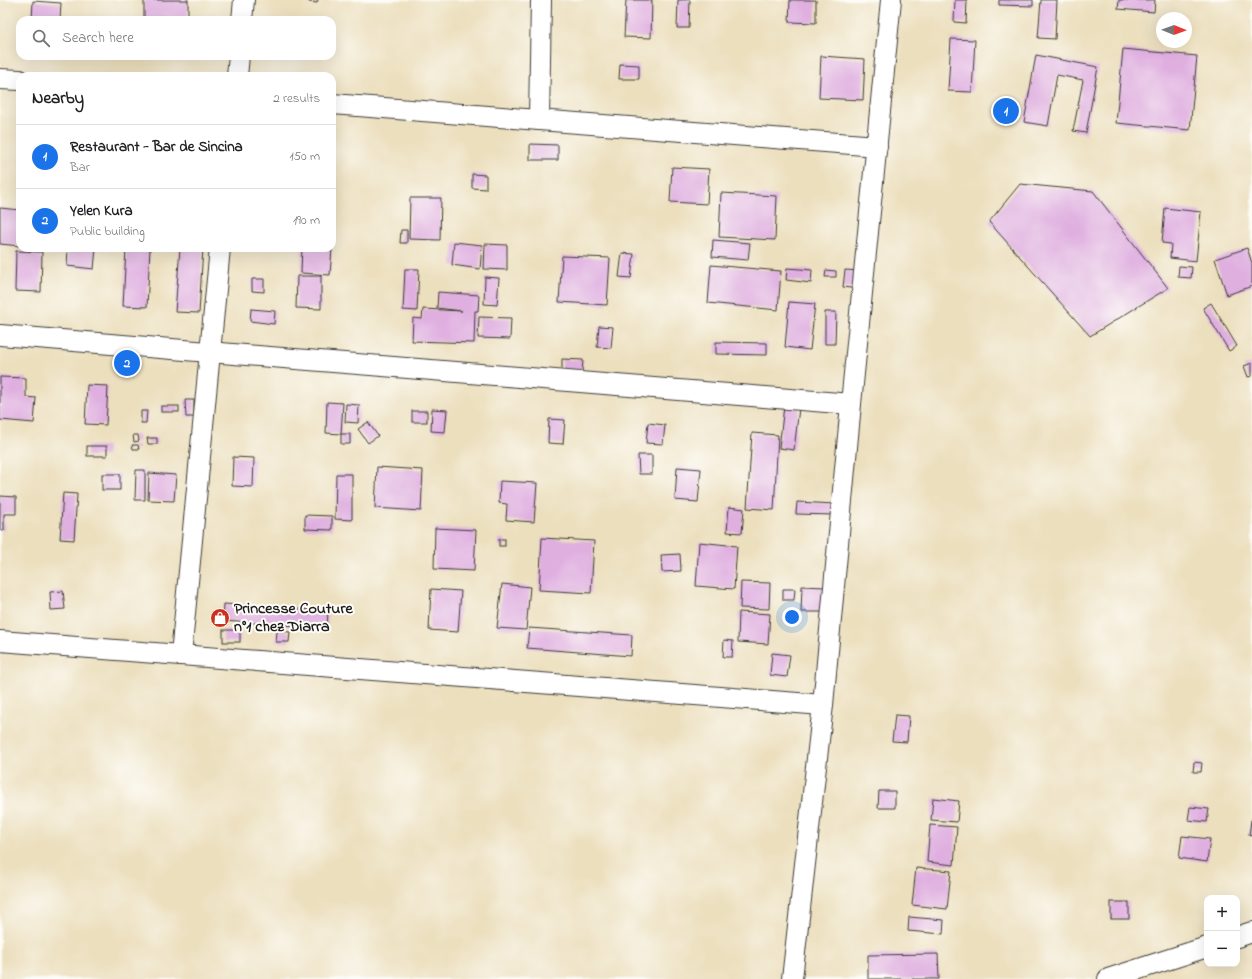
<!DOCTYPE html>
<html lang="en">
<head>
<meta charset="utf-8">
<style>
  :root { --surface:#fff; --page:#f6f6f6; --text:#202124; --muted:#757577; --line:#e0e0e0; --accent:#1a73e8 }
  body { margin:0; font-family:"Indie Flower",sans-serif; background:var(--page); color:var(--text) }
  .controls { position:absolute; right:12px; bottom:12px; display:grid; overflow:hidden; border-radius:8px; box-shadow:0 4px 16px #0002 }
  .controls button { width:36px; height:36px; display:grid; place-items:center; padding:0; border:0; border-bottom:1px solid var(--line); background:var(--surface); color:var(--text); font:20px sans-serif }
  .compass { position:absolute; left:1156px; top:12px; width:36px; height:36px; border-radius:50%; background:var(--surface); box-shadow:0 4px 16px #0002; rotate:91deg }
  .you { position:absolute; left:792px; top:617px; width:14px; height:14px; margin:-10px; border:3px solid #fff; border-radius:50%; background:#1a73e8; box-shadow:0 0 0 6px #1a73e833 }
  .badge { display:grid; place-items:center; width:26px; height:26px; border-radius:50%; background:var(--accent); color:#fff; font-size:13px; font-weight:700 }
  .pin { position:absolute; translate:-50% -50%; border:2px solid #fff; box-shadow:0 1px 4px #0006 }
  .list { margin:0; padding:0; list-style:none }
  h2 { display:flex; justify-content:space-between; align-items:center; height:52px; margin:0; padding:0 16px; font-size:17px }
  h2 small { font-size:13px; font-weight:400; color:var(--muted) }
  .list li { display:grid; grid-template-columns:26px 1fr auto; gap:12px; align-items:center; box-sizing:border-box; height:64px; padding:0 16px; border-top:1px solid var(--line) }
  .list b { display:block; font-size:15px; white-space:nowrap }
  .list p { margin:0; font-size:13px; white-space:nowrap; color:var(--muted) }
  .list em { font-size:13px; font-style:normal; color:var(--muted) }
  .icon { flex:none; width:22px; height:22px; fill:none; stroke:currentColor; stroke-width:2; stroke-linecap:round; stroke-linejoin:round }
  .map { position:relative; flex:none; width:1252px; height:979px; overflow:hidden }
  .search { position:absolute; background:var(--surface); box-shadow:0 4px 16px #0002; left:16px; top:16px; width:320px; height:44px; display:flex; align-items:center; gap:10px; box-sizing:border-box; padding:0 14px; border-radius:12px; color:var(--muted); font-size:15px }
  .panel { position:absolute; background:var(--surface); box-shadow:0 4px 16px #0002; left:16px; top:72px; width:320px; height:180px; border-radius:12px }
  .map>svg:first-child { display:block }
  .building { fill:#dfafe0 }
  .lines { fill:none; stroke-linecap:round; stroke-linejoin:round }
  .minor-casing { stroke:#3b3934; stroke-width:22 }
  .minor { stroke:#fff; stroke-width:20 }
  .labels { text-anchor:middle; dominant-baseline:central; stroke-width:4; stroke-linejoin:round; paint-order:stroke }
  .poi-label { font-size:16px; font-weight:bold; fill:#1c1c1c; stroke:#fdfcf7; text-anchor:start }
</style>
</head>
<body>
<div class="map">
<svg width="1252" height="979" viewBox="0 0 1252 979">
  <rect width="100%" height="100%" fill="#fdfcf7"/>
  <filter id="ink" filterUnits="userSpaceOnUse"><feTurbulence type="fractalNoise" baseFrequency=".025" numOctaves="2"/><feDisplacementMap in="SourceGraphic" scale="8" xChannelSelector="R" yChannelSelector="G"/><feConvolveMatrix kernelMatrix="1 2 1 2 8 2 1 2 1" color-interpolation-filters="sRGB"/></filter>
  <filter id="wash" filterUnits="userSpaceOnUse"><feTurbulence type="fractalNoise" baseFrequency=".012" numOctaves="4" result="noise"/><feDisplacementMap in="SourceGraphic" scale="16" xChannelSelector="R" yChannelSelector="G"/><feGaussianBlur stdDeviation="0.9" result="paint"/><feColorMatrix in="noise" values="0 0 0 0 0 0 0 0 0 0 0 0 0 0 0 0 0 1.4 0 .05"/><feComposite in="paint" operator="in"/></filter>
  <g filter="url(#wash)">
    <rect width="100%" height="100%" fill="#ecdfbe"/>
    <g id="blocks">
      <g class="building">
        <rect x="144" y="0" width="44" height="20"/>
        <polygon points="309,0 318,0 317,3 309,2"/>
        <polygon points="626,0 652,0 651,38 624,37"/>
        <polygon points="678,0 690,0 689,28 677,28"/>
        <polygon points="790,0 816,0 816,23 789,22"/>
        <polygon points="955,0 967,0 966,23 954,22"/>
        <polygon points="999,0 1033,0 1033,6 999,5"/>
        <polygon points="1041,0 1057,0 1055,39 1038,38"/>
        <polygon points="1119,0 1155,0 1154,12 1118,9"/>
        <polygon points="33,1 61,3 60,20 32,20"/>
        <polygon points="951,39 975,40 972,92 948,91"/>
        <polygon points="1123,49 1197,56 1190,130 1116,123"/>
        <polygon points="1036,55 1098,67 1086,133 1073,131 1083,80 1057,75 1048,126 1024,122"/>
        <polygon points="821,56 865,59 863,100 819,98"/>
        <polygon points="620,64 639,65 639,79 619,79"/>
        <polygon points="530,144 558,145 558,160 530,160"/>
        <polygon points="672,167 709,169 707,204 670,202"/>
        <polygon points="472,174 486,175 486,189 472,188"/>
        <polygon points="1020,184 1093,191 1168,288 1090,336 989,222"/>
        <polygon points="721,193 777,196 775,240 719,237"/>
        <polygon points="410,198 441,198 440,240 409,239"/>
        <polygon points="0,208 20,210 20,246 0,244"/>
        <polygon points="1165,208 1201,212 1196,261 1170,258 1171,244 1162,243"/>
        <polygon points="401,230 407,230 407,243 400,243"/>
        <polygon points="713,240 750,243 748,260 712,257"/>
        <polygon points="454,242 482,245 480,269 452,265"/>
        <polygon points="485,244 507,245 507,270 484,269"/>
        <polygon points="68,248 96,248 94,269 67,266"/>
        <polygon points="126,248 150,248 147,307 123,306"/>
        <polygon points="180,248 203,248 199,313 175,312"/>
        <polygon points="302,248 332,248 330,275 301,273"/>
        <polygon points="1247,248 1252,263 1252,286 1227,295 1215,259"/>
        <polygon points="16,251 42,252 41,292 15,291"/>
        <polygon points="622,253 634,254 631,278 619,277"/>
        <polygon points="562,256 610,258 607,305 559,302"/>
        <polygon points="711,265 781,271 778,310 708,303"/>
        <polygon points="1179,266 1192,267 1191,278 1178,277"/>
        <polygon points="787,268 812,270 811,283 786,280"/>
        <polygon points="405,269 419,269 417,311 403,310"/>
        <polygon points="826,270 836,271 836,277 825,277"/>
        <polygon points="845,270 860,271 858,289 843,287"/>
        <polygon points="297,276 321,276 321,309 296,308"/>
        <polygon points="485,277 499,278 497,305 484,304"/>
        <polygon points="252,279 264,279 264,292 252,291"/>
        <polygon points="438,292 479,295 478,311 475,311 474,343 412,341 413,318 422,319 423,309 462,311 437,308"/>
        <polygon points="789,302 815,304 810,350 785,347"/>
        <polygon points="1211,303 1237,346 1229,351 1203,308"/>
        <polygon points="251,309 275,311 274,324 250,321"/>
        <polygon points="825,312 836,312 835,344 825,344"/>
        <polygon points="479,317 511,318 510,339 478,338"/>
        <polygon points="599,326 613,327 611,348 597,347"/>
        <polygon points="716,342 767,343 767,355 716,354"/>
        <polygon points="562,359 583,360 582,373 562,373"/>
        <polygon points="1252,363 1252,376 1248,377 1244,366"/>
        <polygon points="0,377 26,378 26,397 36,398 34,423 0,420"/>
        <polygon points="87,385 108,386 106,425 85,424"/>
        <polygon points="185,400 194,400 194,417 186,417"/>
        <polygon points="327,402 343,403 341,434 350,434 350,444 341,444 341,434 326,433"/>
        <polygon points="346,404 359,405 358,423 345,422"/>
        <rect x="161" y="406" width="18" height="6"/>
        <polygon points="784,406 799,408 794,450 779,448"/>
        <polygon points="432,409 447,410 445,432 431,431"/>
        <polygon points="141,411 147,411 146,423 141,423"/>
        <rect x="412" y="411" width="15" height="11"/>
        <polygon points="549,419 565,420 563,444 548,443"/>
        <polygon points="368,422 378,436 368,443 358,429"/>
        <polygon points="648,423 665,425 663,444 646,443"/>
        <polygon points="752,433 778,435 774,510 747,508"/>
        <polygon points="133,435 138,435 139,441 134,442"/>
        <polygon points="147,438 157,438 157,444 148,444"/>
        <polygon points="132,445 138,445 139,449 133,449"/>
        <rect x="87" y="446" width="20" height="10"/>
        <polygon points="638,455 652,455 652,474 639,474"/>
        <polygon points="233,457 254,458 253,487 232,486"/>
        <polygon points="377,467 423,470 421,511 375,508"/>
        <polygon points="677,467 701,469 698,502 675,500"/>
        <polygon points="136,470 145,470 145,500 135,500"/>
        <polygon points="149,473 176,475 174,501 148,500"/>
        <rect x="102" y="474" width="18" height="16"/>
        <polygon points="336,474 352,474 352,520 335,519"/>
        <polygon points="500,481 537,483 534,522 506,520 507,504 499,503"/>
        <polygon points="63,493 77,494 74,540 60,539"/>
        <polygon points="0,496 16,497 16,514 4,514 4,530 0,530"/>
        <polygon points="797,502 835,504 834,515 796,514"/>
        <polygon points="729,507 744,509 742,533 727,532"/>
        <polygon points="305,515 332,516 332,530 305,529"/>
        <polygon points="435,528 476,530 474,571 434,569"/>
        <polygon points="542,538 594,541 591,593 539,590"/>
        <rect x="499" y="539" width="6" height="7"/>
        <polygon points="699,542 737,546 734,589 696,586"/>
        <polygon points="680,554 681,571 662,572 661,555"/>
        <polygon points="741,582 770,583 769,609 740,608"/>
        <polygon points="502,584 530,587 526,630 497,628"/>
        <polygon points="802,586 825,587 824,612 801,612"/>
        <polygon points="431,589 461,591 458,632 429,630"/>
        <polygon points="783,589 795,589 794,600 783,600"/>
        <polygon points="63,591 65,609 51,610 50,592"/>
        <polygon points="224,604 328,611 327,628 223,621"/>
        <polygon points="739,612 770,614 768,644 738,642"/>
        <polygon points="529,628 632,635 631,656 527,648"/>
        <rect x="223" y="630" width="17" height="12"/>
        <polygon points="277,631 290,632 289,642 276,642"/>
        <polygon points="724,640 733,641 732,657 723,657"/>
        <polygon points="772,653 790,655 787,677 770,675"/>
        <polygon points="895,715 909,716 907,742 892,741"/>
        <polygon points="1194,762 1202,763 1201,772 1193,772"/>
        <polygon points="879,791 895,791 895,808 878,808"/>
        <polygon points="933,798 959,801 957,822 931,820"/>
        <polygon points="1190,807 1209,809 1207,822 1188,820"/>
        <polygon points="1251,820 1252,820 1252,836 1249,835"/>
        <polygon points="930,825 957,827 954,865 927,862"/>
        <polygon points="1182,836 1210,839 1207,862 1179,858"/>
        <polygon points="916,868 951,871 947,909 912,905"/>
        <rect x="1111" y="902" width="18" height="17"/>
        <polygon points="909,917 944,920 943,934 908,931"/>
        <polygon points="938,954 939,979 868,979 868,955"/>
      </g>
    </g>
  </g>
  <g filter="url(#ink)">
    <use href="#blocks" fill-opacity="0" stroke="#3b3934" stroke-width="1"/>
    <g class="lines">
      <g class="minor-casing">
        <g id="minor">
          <polyline points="242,20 244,0"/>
          <polyline points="237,76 239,56"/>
          <polyline points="0,79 20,80"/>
          <polyline points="332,104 877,146"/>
          <polyline points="539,120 541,0"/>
          <polyline points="0,335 851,404"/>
          <polyline points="0,641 823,705"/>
          <polyline points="181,655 220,248"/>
          <polyline points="1237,937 1252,932"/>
          <polyline points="792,979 823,705 851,404 891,0"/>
          <polyline points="1108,979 1207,947"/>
        </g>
      </g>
      <use href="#minor" class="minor"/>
    </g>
  </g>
  <defs>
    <g id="shop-disc" transform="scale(1)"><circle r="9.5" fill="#c8321e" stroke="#fdfcf7"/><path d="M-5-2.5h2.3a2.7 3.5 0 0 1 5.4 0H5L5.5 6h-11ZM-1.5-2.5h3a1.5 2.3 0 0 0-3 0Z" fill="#fff"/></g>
  </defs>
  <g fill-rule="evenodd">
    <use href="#shop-disc" x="220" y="618"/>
  </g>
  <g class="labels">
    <g class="poi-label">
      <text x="234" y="609">Princesse Couture<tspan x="234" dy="18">n°1 chez Diarra</tspan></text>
    </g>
  </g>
</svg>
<div class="controls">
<button>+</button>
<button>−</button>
</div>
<svg class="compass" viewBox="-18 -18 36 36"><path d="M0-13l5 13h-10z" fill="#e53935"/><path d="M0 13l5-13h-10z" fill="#757577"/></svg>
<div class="you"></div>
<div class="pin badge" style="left:1006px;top:111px">1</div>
<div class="pin badge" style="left:127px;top:363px">2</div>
<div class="search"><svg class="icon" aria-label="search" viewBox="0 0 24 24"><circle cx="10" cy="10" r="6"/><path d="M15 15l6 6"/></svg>Search here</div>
<section class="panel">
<h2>Nearby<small>2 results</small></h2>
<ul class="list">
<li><span class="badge">1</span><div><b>Restaurant - Bar de Sincina</b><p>Bar</p></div><em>150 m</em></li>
<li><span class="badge">2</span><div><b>Yelen Kura</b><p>Public building</p></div><em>190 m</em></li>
</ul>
</section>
</div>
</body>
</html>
